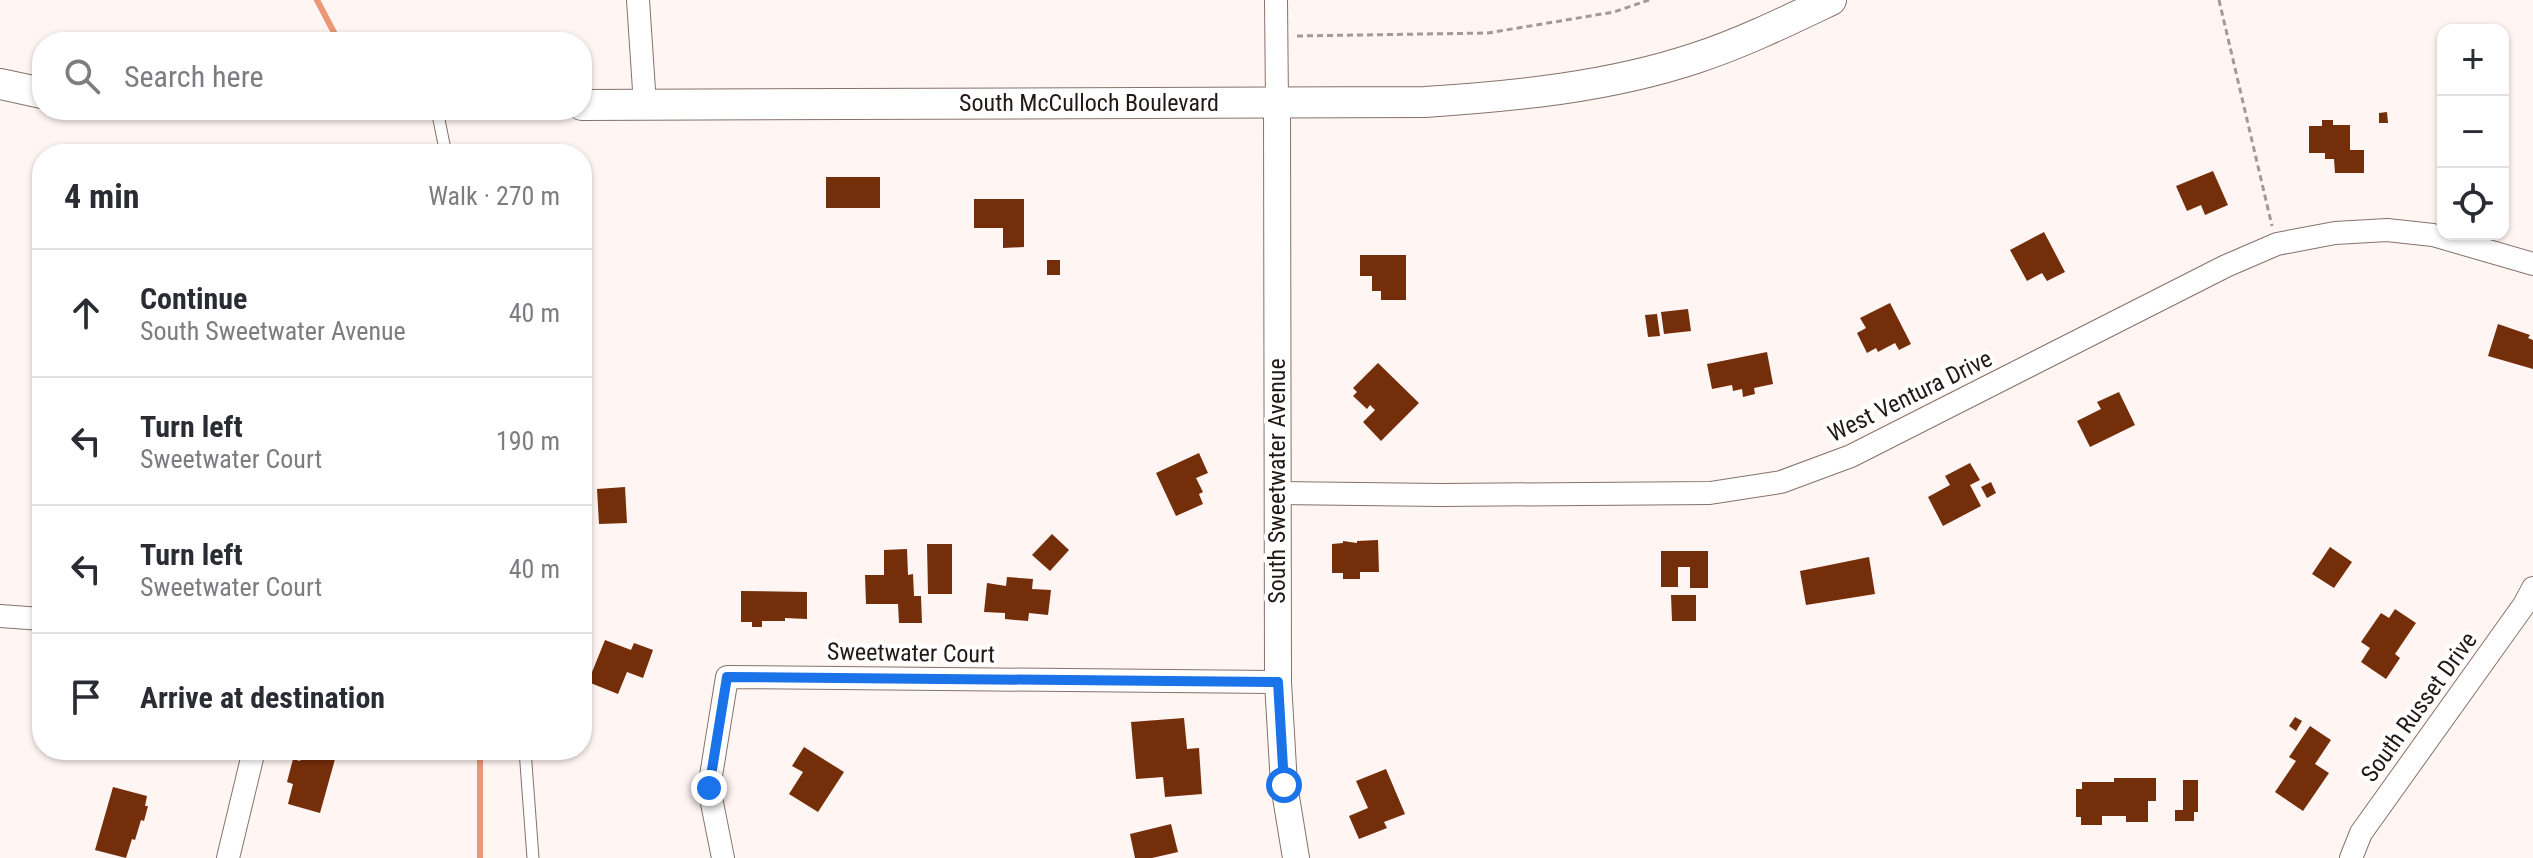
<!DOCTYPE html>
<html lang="en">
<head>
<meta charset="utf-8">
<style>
  :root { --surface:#fff; --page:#f7f7f7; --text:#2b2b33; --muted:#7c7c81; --line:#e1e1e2 }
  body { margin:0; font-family:"Roboto Condensed",sans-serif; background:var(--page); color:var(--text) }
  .controls { position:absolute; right:24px; top:24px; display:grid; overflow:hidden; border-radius:16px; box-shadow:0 2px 6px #0004 }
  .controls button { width:72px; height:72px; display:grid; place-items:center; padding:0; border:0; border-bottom:2px solid var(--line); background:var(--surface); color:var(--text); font:40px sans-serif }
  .stop { position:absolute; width:24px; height:24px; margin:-18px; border:6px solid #1a73e8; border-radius:50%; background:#fff }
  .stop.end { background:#1a73e8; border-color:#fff; box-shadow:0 2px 8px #0008 }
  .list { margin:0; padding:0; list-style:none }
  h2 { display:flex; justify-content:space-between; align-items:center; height:104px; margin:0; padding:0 32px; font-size:34px }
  h2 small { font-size:26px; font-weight:400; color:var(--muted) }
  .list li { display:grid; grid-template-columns:52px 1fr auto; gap:24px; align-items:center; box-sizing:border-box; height:128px; padding:0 32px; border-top:2px solid var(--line) }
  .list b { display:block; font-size:30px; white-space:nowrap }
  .list p { margin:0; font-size:26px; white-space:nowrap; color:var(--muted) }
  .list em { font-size:26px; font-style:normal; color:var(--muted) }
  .icon { flex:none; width:44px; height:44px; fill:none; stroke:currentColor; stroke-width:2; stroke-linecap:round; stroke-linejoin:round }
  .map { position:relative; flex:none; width:2533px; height:858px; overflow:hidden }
  .search { position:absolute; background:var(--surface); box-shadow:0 2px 6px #0004; left:32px; top:32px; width:560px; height:88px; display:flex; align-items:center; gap:20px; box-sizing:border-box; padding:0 28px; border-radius:32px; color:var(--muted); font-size:30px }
  .panel { position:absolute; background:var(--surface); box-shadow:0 2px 6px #0004; left:32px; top:144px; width:560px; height:616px; border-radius:32px }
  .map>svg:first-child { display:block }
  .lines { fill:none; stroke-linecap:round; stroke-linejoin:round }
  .stream { stroke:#e99775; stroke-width:6 }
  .building { fill:#752e0a }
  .service-casing { stroke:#86726a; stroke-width:13 }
  .minor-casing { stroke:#86726a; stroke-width:24 }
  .tertiary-casing { stroke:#86726a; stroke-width:28 }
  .secondary-casing { stroke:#86726a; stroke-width:32 }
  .path { stroke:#a39a97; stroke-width:3; stroke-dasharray:6 4; stroke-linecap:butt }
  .service { stroke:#fff; stroke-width:11 }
  .minor { stroke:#fff; stroke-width:22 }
  .tertiary { stroke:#fff; stroke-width:26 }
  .secondary { stroke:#fff; stroke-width:30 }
  .route { stroke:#1a73e8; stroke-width:10 }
  .labels { text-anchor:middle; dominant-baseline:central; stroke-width:8; stroke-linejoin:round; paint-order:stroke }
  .street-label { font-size:24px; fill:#211916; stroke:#fff }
</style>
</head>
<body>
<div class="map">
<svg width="2533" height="858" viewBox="0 0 2533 858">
  <rect width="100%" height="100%" fill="#fff5f2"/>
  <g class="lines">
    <g class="stream">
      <polyline points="317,0 339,42"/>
      <polyline points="391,148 393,154"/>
      <polyline points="480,750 480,858"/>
    </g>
  </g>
  <g class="building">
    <polygon points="2387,112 2388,123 2379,123 2379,113"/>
    <polygon points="2322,120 2333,120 2333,125 2350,125 2350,150 2364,150 2364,173 2335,173 2334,159 2325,159 2325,153 2309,153 2309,126 2322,126"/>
    <polygon points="2213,171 2228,205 2205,215 2201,205 2187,211 2176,186"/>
    <rect x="826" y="177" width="54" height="31"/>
    <polygon points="974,199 1024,199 1024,247 1003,248 1003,228 974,228"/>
    <polygon points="2044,232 2065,272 2047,281 2042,273 2027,281 2010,250"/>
    <polygon points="1360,255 1406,255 1406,300 1381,300 1381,291 1372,291 1372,276 1360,276"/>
    <rect x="1047" y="260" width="13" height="15"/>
    <polygon points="1890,303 1911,344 1899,350 1895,343 1878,352 1876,348 1867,353 1857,333 1866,328 1860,318"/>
    <polygon points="1688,309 1691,331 1664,334 1661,312"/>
    <polygon points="1657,314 1660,336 1648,337 1645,315"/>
    <polygon points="2498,324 2530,335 2528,338 2533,340 2533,369 2488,356"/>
    <polygon points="1767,352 1773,384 1754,388 1755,394 1743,397 1742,389 1733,391 1732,385 1712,389 1707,364"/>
    <polygon points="1378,363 1419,403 1381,441 1363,422 1375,410 1370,405 1367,409 1353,396 1357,392 1353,388"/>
    <polygon points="2119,392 2135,425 2090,447 2077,421 2101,409 2097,402"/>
    <polygon points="1199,453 1208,473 1196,478 1203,492 1199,494 1203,504 1176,516 1156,473"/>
    <polygon points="1970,463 1980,480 1970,485 1981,506 1943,526 1928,497 1950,485 1945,476"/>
    <polygon points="1991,482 1996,493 1987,498 1981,487"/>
    <polygon points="625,487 627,523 599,524 597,489"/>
    <polygon points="1052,534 1069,550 1050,571 1032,555"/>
    <polygon points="1378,540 1379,572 1360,572 1360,579 1343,579 1343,573 1332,573 1332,544 1343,543 1343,541 1357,543 1357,541"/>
    <polygon points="927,544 952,544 952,594 928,594"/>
    <polygon points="2330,547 2352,562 2334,588 2312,574"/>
    <polygon points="907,549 908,575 913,574 914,596 921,596 922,623 899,623 898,604 866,604 865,575 884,575 884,550"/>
    <polygon points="1661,551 1708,551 1708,588 1690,588 1690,567 1678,567 1678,587 1661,587"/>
    <polygon points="1869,557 1875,594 1806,605 1800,571"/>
    <polygon points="1007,577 1033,579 1032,589 1051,590 1048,615 1029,613 1028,621 1005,619 1005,613 984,612 987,583 1006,586"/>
    <polygon points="741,591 807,592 807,619 785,618 785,621 762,621 762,627 752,627 752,622 741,622"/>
    <polygon points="1671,595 1696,595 1696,621 1672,621"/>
    <polygon points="2395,609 2416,623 2395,654 2400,658 2386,679 2361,662 2370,648 2361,642 2381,613 2389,618"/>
    <polygon points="605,640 631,650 634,643 653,650 643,678 627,672 618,694 588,682"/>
    <polygon points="2295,717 2302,721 2296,731 2289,726"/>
    <polygon points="1184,718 1187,749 1199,748 1202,794 1165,797 1163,777 1136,779 1131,722"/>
    <polygon points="2310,726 2331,740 2315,764 2329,773 2303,811 2275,792 2296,761 2289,757"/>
    <polygon points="804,747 844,772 818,812 789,794 803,772 792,766"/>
    <polygon points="303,750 337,752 320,813 288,804 293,784 287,782 293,759 300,761"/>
    <polygon points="1386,769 1405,814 1384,822 1387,828 1359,839 1349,816 1368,808 1356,781"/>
    <polygon points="2114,778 2156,778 2156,801 2148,801 2148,822 2126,822 2126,816 2102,816 2102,825 2081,825 2081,817 2076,817 2076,789 2082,789 2082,782 2114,782"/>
    <polygon points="2183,780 2198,780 2198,812 2194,812 2194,821 2175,821 2175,810 2183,810"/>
    <polygon points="113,787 147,796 145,806 148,806 144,821 141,820 135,840 132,839 126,858 95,850"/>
    <polygon points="1171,824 1178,852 1152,858 1135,858 1130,834"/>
  </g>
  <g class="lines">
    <g class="service-casing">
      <g id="service">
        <polyline points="437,110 446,154"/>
        <polyline points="525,750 533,858"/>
      </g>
    </g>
    <g class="minor-casing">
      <g id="minor">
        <polyline points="638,0 645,105"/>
        <polyline points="1276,0 1277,103"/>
        <polyline points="1278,493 1441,495 1710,493 1781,482 1851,456 2226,266 2277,244 2335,233 2387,230 2433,235 2533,264"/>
        <polyline points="0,616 42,619"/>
        <polyline points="228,858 254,750"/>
        <polyline points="723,858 709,788 727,677 1278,682"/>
        <polyline points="2351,858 2361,833 2524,605 2533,588"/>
      </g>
    </g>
    <g class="tertiary-casing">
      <polyline id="tertiary" points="1277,103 1278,682 1284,785 1296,858"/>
    </g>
    <g class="secondary-casing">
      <g id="secondary">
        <polyline points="0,84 42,93"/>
        <path d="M582,105L1425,102C1516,96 1609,87 1696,58C1742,43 1787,21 1831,0"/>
      </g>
    </g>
    <g class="path">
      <polyline points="2219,0 2272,226"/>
      <polyline points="1297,36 1488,33 1614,12 1649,0"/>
    </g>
    <use href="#service" class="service"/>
    <use href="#minor" class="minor"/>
    <use href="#tertiary" class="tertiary"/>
    <use href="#secondary" class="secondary"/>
  </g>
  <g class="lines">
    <polyline class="route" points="709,788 727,677 1278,682 1284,785"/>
  </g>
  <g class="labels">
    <g class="street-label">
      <text x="1089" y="103">South McCulloch Boulevard</text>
      <text transform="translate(1910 396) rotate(-26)">West Ventura Drive</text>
      <text transform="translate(1277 481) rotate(-90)">South Sweetwater Avenue</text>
      <text transform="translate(911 653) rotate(1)">Sweetwater Court</text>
      <text transform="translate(2419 707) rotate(-54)">South Russet Drive</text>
    </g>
  </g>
</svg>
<div class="controls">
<button>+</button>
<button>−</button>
<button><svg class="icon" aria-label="locate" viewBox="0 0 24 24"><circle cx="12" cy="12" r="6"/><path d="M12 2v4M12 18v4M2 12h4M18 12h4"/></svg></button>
</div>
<div class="stop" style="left:1284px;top:785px"></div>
<div class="stop end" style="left:709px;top:788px"></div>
<div class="search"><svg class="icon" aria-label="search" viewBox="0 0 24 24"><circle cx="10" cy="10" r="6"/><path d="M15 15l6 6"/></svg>Search here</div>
<section class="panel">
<h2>4 min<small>Walk · 270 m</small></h2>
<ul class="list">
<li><svg class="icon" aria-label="ahead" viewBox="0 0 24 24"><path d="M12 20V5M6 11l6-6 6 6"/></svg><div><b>Continue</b><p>South Sweetwater Avenue</p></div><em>40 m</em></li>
<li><svg class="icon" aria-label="left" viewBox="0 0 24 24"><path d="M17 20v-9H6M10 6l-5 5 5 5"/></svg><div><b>Turn left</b><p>Sweetwater Court</p></div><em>190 m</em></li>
<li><svg class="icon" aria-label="left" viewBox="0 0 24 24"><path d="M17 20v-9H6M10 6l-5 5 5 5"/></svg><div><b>Turn left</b><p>Sweetwater Court</p></div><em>40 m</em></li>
<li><svg class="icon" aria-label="arrive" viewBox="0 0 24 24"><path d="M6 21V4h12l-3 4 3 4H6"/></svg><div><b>Arrive at destination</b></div></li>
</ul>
</section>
</div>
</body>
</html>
